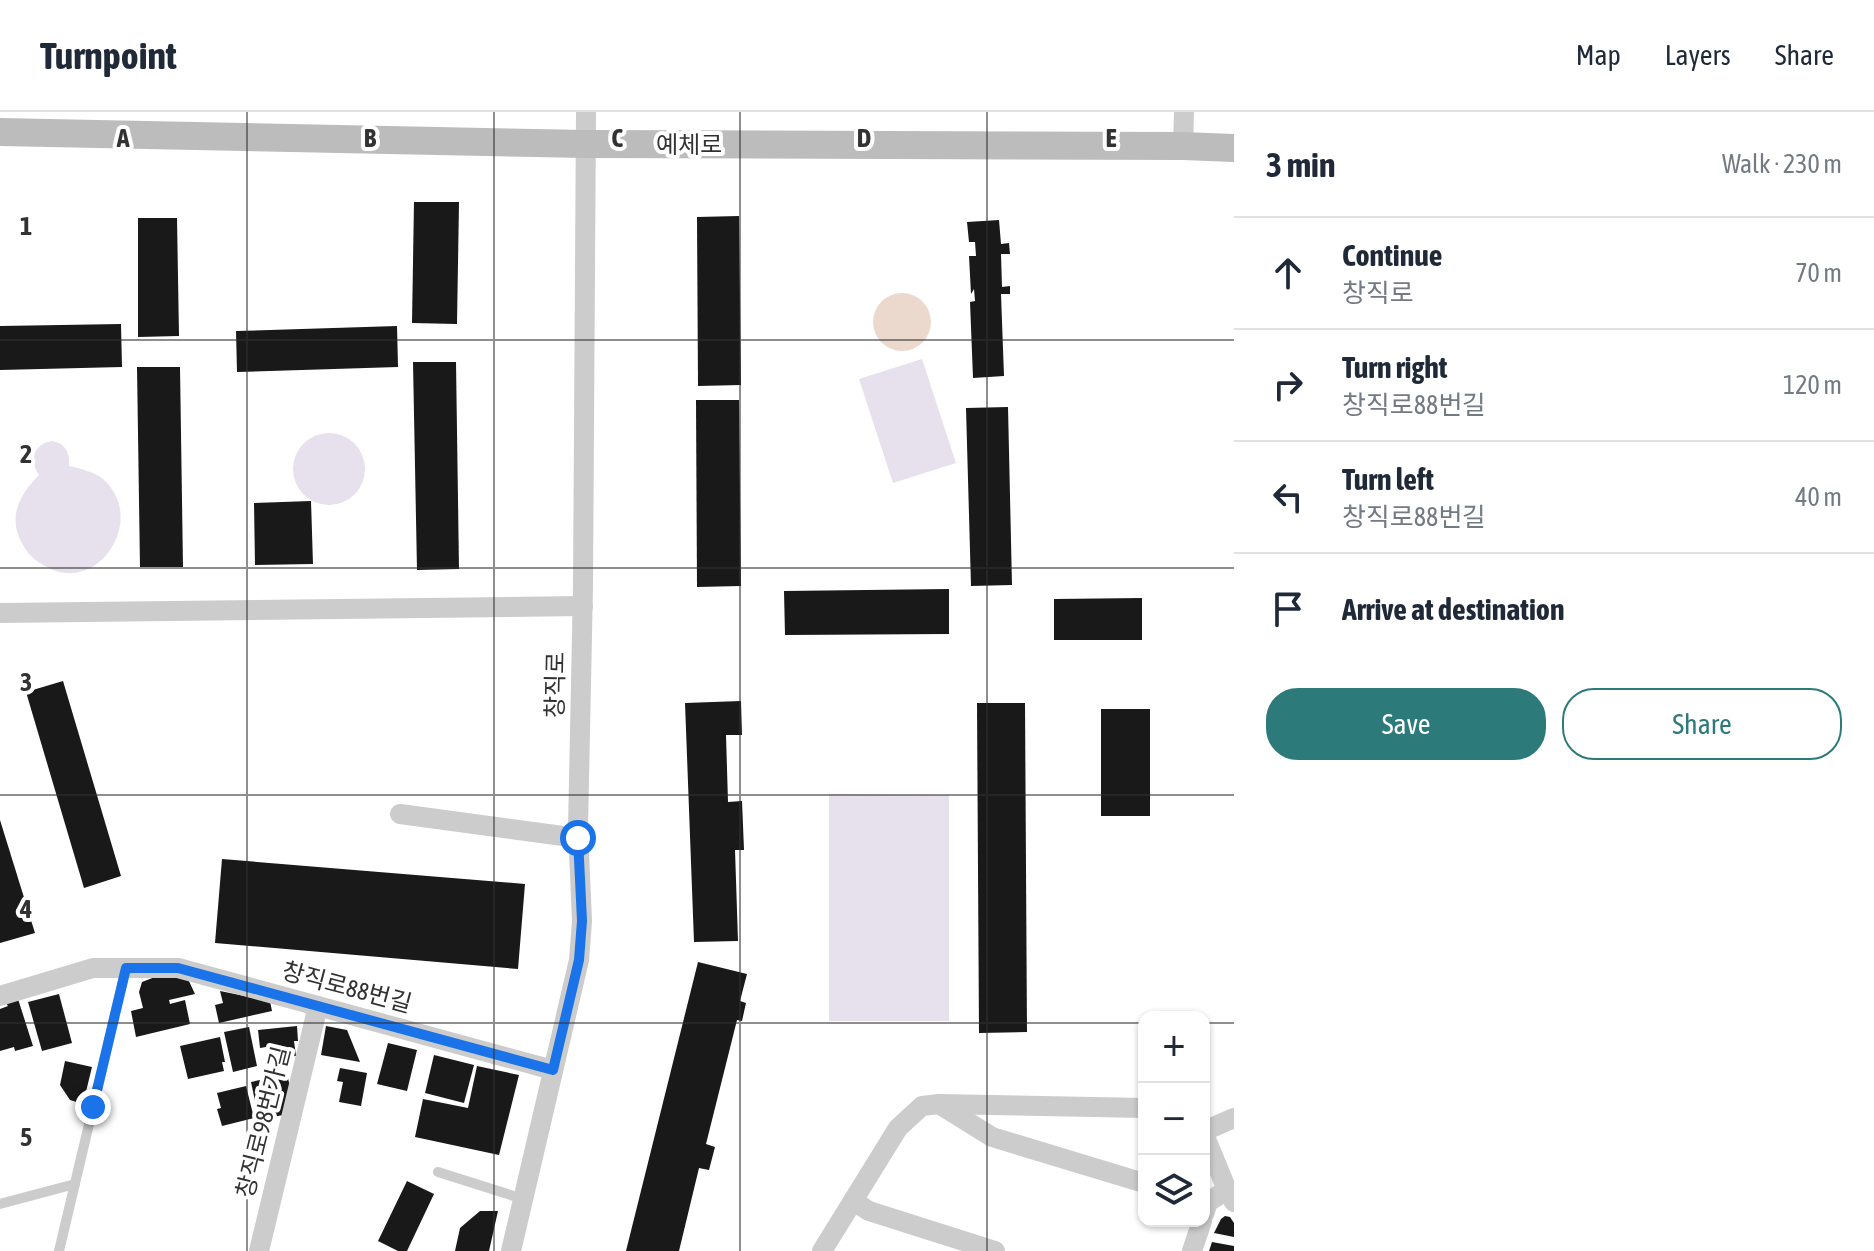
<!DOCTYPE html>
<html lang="en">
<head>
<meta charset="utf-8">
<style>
  :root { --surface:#fff; --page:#f2f2f3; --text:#1f2937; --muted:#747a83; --line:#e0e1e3; --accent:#2d7a7a }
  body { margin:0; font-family:"Asap Condensed","Noto Sans KR",sans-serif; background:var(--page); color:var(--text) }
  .controls { position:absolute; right:24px; bottom:24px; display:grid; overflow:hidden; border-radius:16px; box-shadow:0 2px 6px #0004 }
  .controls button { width:72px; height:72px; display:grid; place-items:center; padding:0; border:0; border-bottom:2px solid var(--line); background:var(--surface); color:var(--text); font:40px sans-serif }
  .stop { position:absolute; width:24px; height:24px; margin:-18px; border:6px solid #1a73e8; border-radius:50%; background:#fff }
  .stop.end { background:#1a73e8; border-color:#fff; box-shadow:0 2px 8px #0008 }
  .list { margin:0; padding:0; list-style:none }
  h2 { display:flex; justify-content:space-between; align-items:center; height:104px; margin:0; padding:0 32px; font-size:34px }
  h2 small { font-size:26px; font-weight:400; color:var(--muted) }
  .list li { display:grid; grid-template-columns:52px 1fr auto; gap:24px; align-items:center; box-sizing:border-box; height:112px; padding:0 32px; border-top:2px solid var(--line) }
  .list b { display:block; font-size:30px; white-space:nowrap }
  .list p { margin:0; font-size:26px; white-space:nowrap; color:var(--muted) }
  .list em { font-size:26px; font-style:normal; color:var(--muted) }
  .actions { display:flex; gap:16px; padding:24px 32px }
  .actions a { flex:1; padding:18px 0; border:2px solid var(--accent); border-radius:32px; text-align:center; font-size:28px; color:var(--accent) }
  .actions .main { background:var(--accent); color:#fff }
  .icon { flex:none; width:44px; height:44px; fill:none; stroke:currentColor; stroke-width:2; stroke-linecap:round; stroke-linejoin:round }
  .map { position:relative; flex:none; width:1234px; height:1139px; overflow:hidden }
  header { display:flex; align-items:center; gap:48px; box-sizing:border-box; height:112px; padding:0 40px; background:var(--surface); border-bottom:2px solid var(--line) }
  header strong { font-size:38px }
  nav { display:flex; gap:44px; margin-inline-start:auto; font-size:28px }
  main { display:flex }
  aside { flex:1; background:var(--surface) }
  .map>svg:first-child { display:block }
  .green { fill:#e6e1ed }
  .water { fill:#ecd9ce }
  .building { fill:#191919 }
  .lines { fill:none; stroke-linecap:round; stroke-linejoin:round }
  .lane { stroke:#ccc; stroke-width:10 }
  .street { stroke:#ccc; stroke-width:20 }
  .secondary { stroke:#bcbcbc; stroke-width:28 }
  .route { stroke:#1a73e8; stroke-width:10 }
  .grid { fill:none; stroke:#323232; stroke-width:2; stroke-opacity:0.55 }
  .labels { text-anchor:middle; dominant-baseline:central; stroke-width:8; stroke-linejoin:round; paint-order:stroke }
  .street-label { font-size:24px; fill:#323232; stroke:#fff }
  .grid-label { font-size:26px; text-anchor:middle; font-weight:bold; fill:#323232; stroke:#fff; stroke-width:8; stroke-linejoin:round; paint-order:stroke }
</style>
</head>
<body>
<header>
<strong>Turnpoint</strong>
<nav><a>Map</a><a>Layers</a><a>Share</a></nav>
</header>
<main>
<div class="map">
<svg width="1234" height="1139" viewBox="0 0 1234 1139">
  <rect width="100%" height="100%" fill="#fff"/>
  <g class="green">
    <polygon points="922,247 956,351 893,371 859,267"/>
    <circle cx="329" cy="357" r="36"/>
    <path d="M52,329C65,331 70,340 69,354C81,357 93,359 103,367C149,408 96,485 45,454C32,447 23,437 18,422C10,399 23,379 39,363C29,349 33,332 52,329Z"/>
    <polygon points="829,682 949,683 949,909 829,909"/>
  </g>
  <circle class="water" cx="902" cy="210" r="29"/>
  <g class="building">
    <polygon points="414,90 459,90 457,212 412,211"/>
    <polygon points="739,104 741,273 698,274 697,105"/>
    <polygon points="138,106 177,106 179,224 138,225"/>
    <polygon points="999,108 1001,132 1009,131 1010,142 1001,142 1002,175 1010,174 1010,182 1001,182 1004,264 973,266 970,190 975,189 974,177 971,182 969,144 976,144 975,130 969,130 967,110"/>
    <polygon points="121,212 122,255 0,258 0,214"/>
    <polygon points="397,214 398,255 237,260 236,219"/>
    <polygon points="413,250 456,250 459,457 417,458"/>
    <polygon points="137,255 180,255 183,455 140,455"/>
    <polygon points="696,288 739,288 741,474 697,475"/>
    <polygon points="1008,295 1012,473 971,474 966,296"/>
    <polygon points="311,389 313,452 255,453 254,391"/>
    <polygon points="949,477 949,522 785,523 784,479"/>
    <polygon points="1142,486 1142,528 1054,528 1054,487"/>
    <polygon points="63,569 121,764 84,776 26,580"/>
    <polygon points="741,589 742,623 726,623 728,690 742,689 744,738 735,738 738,829 694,830 685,591"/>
    <polygon points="977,591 1025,591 1027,920 979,921"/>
    <rect x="1101" y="597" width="49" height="107"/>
    <polygon points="0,708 35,821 0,831"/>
    <polygon points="222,747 525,772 518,857 215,831"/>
    <polygon points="698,850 747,862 740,889 746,891 742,909 737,908 706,1032 715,1035 709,1058 699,1056 679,1139 626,1139"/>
    <polygon points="173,864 188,867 195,882 169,888 170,892 185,888 190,912 136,925 131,899 143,896 139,880 142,870 155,865"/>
    <polygon points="220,879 270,889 272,899 219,911 215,893 223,891"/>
    <polygon points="59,882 72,931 42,939 28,890"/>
    <polygon points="18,887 33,934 15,939 14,935 0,939 0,897 8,894 6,891"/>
    <polygon points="297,914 298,929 294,929 296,944 284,945 288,948 286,952 268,954 266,935 260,936 258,918"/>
    <polygon points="326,914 347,918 360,950 321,943"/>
    <polygon points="249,915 257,954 233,960 224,920"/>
    <polygon points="220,925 225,950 222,950 224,959 188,967 180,934"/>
    <polygon points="388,931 417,938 407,979 377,972"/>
    <polygon points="434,943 474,953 464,991 425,981"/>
    <polygon points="65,949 92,955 83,992 70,988 60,973"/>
    <polygon points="477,954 519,963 499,1043 415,1025 423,987 468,996"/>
    <polygon points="340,956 367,961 361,994 339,990 343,970 337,969"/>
    <polygon points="287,962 291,979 283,1003 259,1008 251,970"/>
    <polygon points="246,974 254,1006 222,1014 217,997 221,996 217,981"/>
    <polygon points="407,1069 434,1082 407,1139 398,1139 378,1129"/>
    <polygon points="480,1099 498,1099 489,1139 455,1139 460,1116"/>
    <polygon points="1225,1104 1230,1105 1234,1111 1234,1125 1214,1121 1221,1107"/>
    <polygon points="1212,1130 1234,1134 1234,1139 1209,1139"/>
  </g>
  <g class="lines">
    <g class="lane">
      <polyline points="438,1060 523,1087"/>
      <polyline points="0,1092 75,1072"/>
      <polyline points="59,1139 126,856"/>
    </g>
    <g class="street">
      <polyline points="1183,34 1184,0"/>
      <polyline points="0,501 583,494"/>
      <polyline points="400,702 578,726"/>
      <polyline points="0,884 93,856 178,856 553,958"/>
      <polyline points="939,992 992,1025 1144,1071"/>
      <polyline points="1204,1019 1234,1006"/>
      <polyline points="1204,1022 1227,1078 1234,1090"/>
      <polyline points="853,1089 869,1099 995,1139"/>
      <polyline points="1204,1102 1208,1090 1227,1078"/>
      <polyline points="259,1139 318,894"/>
      <polyline points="511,1139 579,848 582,809 578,717 583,474 586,0"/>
      <polyline points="822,1139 898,1016 922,994 939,992 1144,996"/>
      <polyline points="1192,1139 1202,1109"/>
    </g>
    <polyline class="secondary" points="0,20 586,32 1183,34 1234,36"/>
  </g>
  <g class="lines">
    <polyline class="route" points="93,995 126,856 178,856 553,958 579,848 582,809 578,726"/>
  </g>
  <path class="grid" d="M247,0V1139M494,0V1139M740,0V1139M987,0V1139M0,228H1234M0,456H1234M0,683H1234M0,911H1144M1204,911H1234"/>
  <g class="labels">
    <g class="street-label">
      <text x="689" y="32">예체로</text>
      <text transform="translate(555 573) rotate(-89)">창직로</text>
      <text transform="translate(347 875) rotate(15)">창직로88번길</text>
      <text transform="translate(263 1010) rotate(-76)">창직로98번가길</text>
    </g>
  </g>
  <g class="grid-label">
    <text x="123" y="35">A</text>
    <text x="370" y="35">B</text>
    <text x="617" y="35">C</text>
    <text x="864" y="35">D</text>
    <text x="1111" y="35">E</text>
    <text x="26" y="123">1</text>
    <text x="26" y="351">2</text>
    <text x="26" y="579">3</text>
    <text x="26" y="806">4</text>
    <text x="26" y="1034">5</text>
  </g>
</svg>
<div class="controls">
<button>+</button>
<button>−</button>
<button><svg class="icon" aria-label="layers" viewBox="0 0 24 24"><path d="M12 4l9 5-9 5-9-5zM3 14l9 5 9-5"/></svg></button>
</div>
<div class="stop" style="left:578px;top:726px"></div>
<div class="stop end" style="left:93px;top:995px"></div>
</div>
<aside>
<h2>3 min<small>Walk · 230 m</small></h2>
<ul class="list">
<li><svg class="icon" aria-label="ahead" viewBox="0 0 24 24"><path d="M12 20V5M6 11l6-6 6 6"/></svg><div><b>Continue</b><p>창직로</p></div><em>70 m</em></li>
<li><svg class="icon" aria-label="right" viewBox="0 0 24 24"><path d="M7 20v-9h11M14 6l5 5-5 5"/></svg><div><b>Turn right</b><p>창직로88번길</p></div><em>120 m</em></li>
<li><svg class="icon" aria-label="left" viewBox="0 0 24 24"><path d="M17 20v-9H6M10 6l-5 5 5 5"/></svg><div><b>Turn left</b><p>창직로88번길</p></div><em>40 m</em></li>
<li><svg class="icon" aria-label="arrive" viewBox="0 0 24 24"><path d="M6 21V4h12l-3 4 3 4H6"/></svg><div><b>Arrive at destination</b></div></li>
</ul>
<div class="actions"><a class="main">Save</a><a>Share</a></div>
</aside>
</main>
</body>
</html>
